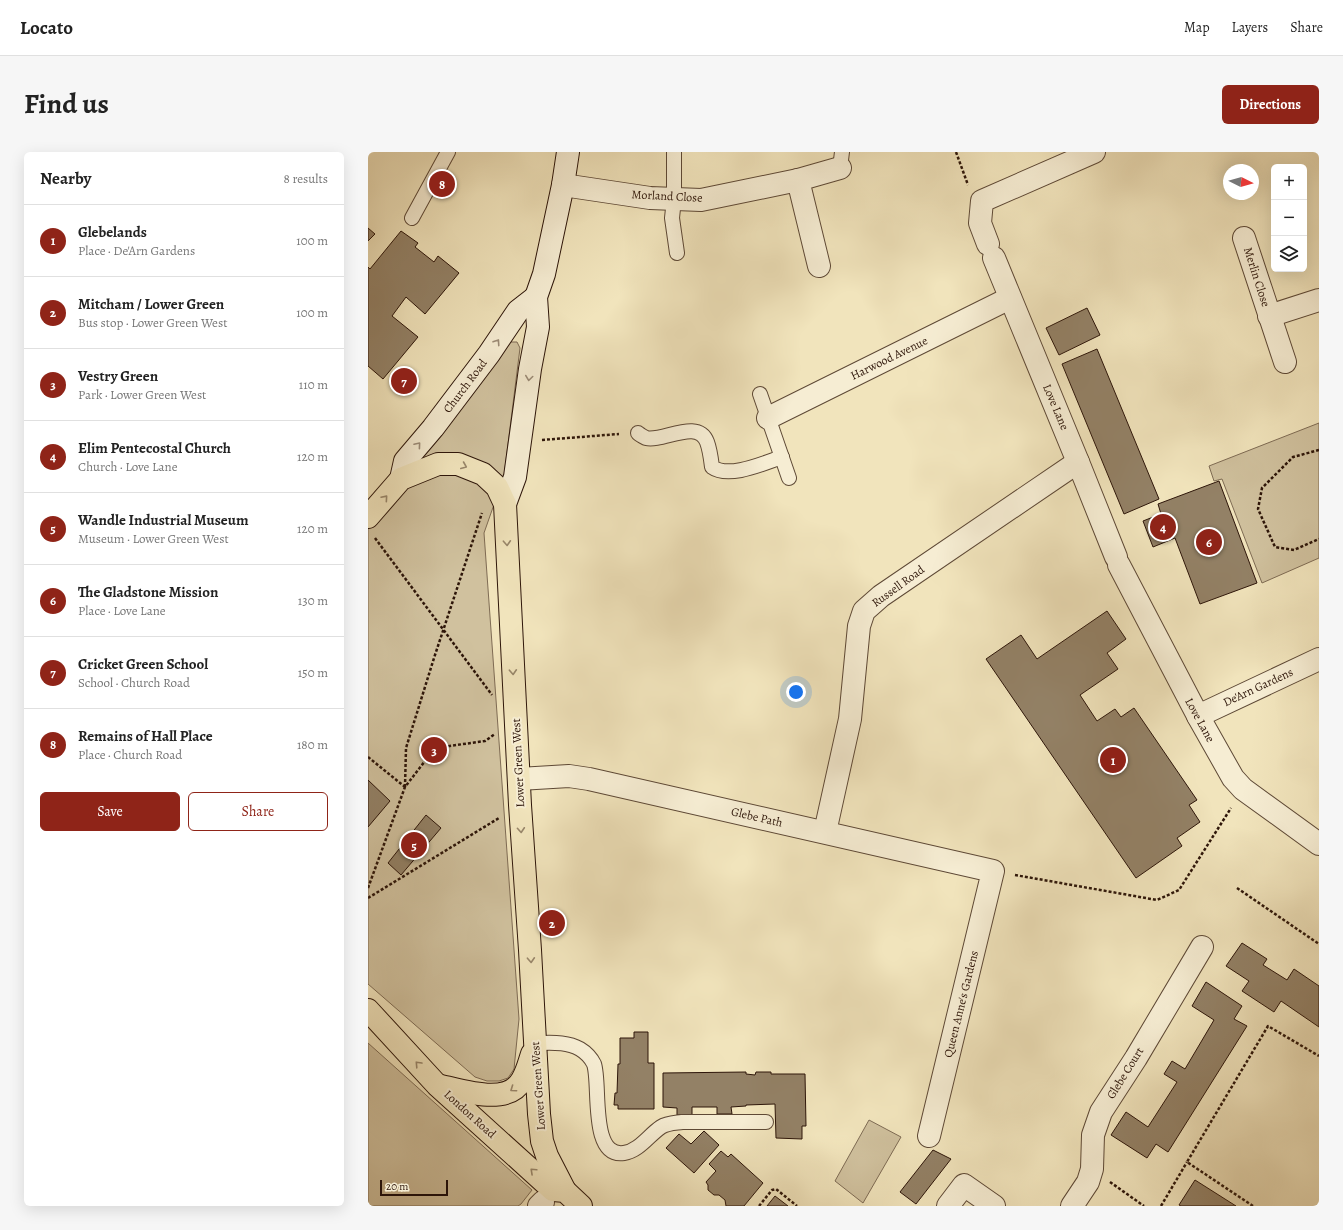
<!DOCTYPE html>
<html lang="en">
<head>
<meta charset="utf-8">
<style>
  :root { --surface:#fff; --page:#f6f6f6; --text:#222; --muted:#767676; --line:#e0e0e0; --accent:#8f2418 }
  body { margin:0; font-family:Alegreya,serif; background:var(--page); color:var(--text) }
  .controls { position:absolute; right:12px; top:12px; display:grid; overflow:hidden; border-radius:6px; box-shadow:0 4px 16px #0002 }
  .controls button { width:36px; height:36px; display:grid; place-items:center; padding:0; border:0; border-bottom:1px solid var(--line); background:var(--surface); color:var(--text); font:20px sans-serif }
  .compass { position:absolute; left:855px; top:12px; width:36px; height:36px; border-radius:50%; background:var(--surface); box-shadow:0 4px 16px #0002; rotate:95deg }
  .scale { position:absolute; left:12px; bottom:10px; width:68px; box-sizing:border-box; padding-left:4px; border:2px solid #2d1509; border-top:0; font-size:11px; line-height:14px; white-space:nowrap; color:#2d1509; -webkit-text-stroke:3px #f6edd3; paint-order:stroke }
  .you { position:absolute; left:428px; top:540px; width:14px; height:14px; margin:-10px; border:3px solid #fff; border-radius:50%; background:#1a73e8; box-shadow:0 0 0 6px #1a73e833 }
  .badge { display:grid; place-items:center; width:26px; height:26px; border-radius:50%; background:var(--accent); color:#fff; font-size:13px; font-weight:700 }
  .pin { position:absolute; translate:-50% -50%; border:2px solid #fff; box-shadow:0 1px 4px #0006 }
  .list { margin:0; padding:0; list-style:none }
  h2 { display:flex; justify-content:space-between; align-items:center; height:52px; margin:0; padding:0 16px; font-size:17px }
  h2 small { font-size:13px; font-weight:400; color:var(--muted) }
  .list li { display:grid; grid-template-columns:26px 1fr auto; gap:12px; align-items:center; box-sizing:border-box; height:72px; padding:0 16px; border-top:1px solid var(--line) }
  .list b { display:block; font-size:15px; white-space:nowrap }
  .list p { margin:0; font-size:13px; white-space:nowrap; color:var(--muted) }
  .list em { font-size:13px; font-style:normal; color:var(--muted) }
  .actions { display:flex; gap:8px; padding:12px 16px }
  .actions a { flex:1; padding:9px 0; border:1px solid var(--accent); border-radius:6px; text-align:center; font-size:14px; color:var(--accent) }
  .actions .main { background:var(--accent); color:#fff }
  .icon { flex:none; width:22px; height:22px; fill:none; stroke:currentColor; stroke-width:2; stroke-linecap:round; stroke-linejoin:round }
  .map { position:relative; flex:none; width:951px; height:1054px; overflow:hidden; border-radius:6px }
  header { display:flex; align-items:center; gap:24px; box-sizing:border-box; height:56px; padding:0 20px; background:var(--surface); border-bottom:1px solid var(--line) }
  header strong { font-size:19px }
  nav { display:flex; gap:22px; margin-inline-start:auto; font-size:14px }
  .intro { display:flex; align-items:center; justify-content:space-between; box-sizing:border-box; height:96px; padding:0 24px }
  h1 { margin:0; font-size:28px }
  .button { padding:10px 18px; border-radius:6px; background:var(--accent); color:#fff; font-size:14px; font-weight:700 }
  main { display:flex; gap:24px; padding:0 24px }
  aside { flex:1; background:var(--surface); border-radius:6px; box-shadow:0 4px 16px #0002 }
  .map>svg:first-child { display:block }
  .green { fill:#d0c19e; stroke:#7e6b54 }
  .building { fill:#938166; stroke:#2d1509 }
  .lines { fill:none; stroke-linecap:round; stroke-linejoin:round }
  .lane-casing { stroke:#5e4936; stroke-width:16 }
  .street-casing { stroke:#5e4936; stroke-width:24 }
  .secondary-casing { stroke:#2d1509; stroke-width:24 }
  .primary-casing { stroke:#2d1509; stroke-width:24 }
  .path { stroke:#2d1509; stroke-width:2.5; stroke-dasharray:3 2; stroke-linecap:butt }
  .lane { stroke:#f6edd3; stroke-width:14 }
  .street { stroke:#f6edd3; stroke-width:22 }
  .secondary { stroke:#f6edd3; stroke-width:22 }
  .primary { stroke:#f1e4bc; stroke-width:22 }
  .oneway { stroke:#9c8c78 }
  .oneway2 { stroke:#99876b }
  .labels { text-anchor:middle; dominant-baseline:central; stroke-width:4; stroke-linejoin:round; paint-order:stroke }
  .street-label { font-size:12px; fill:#2d1509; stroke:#f6edd3 }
</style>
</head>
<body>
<header>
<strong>Locato</strong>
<nav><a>Map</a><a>Layers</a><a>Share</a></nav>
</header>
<div class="intro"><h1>Find us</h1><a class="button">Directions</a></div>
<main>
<aside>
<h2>Nearby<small>8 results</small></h2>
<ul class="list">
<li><span class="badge">1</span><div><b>Glebelands</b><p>Place · De'Arn Gardens</p></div><em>100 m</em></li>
<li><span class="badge">2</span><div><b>Mitcham / Lower Green</b><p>Bus stop · Lower Green West</p></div><em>100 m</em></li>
<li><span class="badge">3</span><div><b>Vestry Green</b><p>Park · Lower Green West</p></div><em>110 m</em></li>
<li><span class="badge">4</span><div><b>Elim Pentecostal Church</b><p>Church · Love Lane</p></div><em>120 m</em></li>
<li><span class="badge">5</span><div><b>Wandle Industrial Museum</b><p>Museum · Lower Green West</p></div><em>120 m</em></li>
<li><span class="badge">6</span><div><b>The Gladstone Mission</b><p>Place · Love Lane</p></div><em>130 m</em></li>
<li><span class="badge">7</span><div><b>Cricket Green School</b><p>School · Church Road</p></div><em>150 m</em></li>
<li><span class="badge">8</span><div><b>Remains of Hall Place</b><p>Place · Church Road</p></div><em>180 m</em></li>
</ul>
<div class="actions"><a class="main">Save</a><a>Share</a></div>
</aside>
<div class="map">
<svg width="951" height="1054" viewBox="0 0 951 1054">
  <rect width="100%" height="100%" fill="#f1e4bc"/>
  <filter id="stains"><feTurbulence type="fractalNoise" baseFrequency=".005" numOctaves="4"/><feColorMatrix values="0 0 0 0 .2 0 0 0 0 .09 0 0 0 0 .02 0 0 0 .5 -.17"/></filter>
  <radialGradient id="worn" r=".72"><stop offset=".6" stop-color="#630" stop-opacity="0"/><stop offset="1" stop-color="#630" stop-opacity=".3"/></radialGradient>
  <g class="green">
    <polygon points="142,190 149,190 152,196 136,324 116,381 151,867 146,917 140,926 131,929 119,929 107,925 0,832 0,376"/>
    <polygon points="951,271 951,406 894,431 854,327 846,329 841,314"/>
    <polygon points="0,891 164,1038 153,1052 150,1054 0,1054"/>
    <polygon points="501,968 533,985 495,1051 467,1029"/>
  </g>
  <g class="building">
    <polygon points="0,76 7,82 0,89"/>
    <polygon points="33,79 50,91 47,95 66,110 70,104 91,121 57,162 38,145 24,164 50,185 15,227 0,214 0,115 2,117"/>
    <polygon points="719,156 732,183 691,203 678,176"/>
    <polygon points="729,197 791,347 756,362 694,212"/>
    <polygon points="851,329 889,431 832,452 807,386 785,395 775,369 793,362 790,352"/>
    <polygon points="739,459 758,487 739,501 750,517 712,543 729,569 747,557 753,565 766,556 829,648 821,653 832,670 809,686 814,694 768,726 618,507 653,483 669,507"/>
    <polygon points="0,628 22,649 0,675"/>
    <polygon points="58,663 73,676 33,723 20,711"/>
    <polygon points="874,791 899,807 895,813 919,828 926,817 951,834 951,875 913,849 906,860 874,839 881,829 858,814"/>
    <polygon points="838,830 874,854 866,867 879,874 800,1000 788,992 779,1006 743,983 758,960 780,975 809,930 796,922 804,909 817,917 846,868 824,854"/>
    <polygon points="266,880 280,880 280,911 286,911 286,957 250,957 250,953 246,953 247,941 249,941 250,912 252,912 252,886 266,886"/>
    <polygon points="378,920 378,922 387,923 388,920 403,920 403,922 437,922 438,974 434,974 434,987 408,986 407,952 378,953 378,954 363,955 364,962 349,962 349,955 324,955 324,963 309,963 309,956 295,955 295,921"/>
    <polygon points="336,979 351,993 326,1021 298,996 311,982 323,992"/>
    <polygon points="565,998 583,1007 548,1052 532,1040"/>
    <polygon points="353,999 360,1005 363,1002 395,1031 376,1054 358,1054 357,1048 351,1043 346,1043 340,1038 340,1033 338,1030 348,1019 341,1012"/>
    <polygon points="827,1028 868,1054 813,1054 811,1053"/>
    <polygon points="407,1044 420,1054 399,1054"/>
  </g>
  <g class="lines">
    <g class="lane-casing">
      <g id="lane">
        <polyline points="306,0 306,47 304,66 309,101"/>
        <polyline points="472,16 474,0"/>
        <polyline points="44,66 80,0"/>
        <polyline points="392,242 421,326"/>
        <path d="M270,281C272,283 276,285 278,286C295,290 330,266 339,290C342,298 343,307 344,315C361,327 396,311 414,305"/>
        <path d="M167,891C182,891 198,889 212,897C217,900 223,906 226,912C233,932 221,1006 256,1001C271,999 281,983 293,975C299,971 307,971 314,970H398"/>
      </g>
    </g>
    <g class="street-casing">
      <g id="street">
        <polyline points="430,28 451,114"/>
        <polyline points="195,33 282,46 333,48 430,28 472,16"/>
        <polyline points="876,86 917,210"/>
        <polyline points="620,92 612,71 614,49 726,0"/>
        <polyline points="626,106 710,310 748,405"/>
        <polyline points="901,164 951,148"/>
        <polyline points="400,266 642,146"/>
        <polyline points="751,413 830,564 865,626 875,637 951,692"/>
        <polyline points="830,564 951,507"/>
        <polyline points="151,627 201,624 221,627 625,719 561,984"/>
        <polyline points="457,680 482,567 491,474 496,459 513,444 710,310"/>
        <polyline points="171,1054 175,1050"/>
        <polyline points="580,1054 596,1033 626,1054"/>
        <polyline points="704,1054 720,1030 724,1017 725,983 733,960 768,906 834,795"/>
      </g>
    </g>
    <g class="secondary-casing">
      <g id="secondary">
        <polyline points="33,327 37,309 65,276 121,202 150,159 168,145"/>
        <polyline points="137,352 147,325 162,217 170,175 168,145 176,122 195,33 200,0"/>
      </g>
    </g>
    <g class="primary-casing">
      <g id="primary">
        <polyline points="0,365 33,327 70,312 90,312 115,322 129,335 137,352 152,653 162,798 171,962 174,989 179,1004 197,1039"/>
        <polyline points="0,858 69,933 185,1038 197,1039 213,1054"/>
        <path d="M73,934C96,939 140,954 154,928C159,920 161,911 164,902"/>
      </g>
    </g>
    <g class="path">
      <polyline points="588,0 600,33"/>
      <polyline points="174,288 251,282"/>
      <polyline points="951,298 925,305 894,336 890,357 907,395 926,398 951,387"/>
      <polyline points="7,386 124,543"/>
      <polyline points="0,605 37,635"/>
      <polyline points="37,635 38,596 66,506 114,361"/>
      <polyline points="647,723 789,748 811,738 863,656"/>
      <polyline points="0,736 37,635 67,596 117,589 127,582"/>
      <polyline points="869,736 951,792"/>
      <polyline points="0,746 131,666"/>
      <polyline points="742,1030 776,1054"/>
      <polyline points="391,1054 404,1038 408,1037 429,1054"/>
      <polyline points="793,1054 819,1010"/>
      <polyline points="885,1054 819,1010 900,874 951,904"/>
    </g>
    <use href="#lane" class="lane"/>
    <use href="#street" class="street"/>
    <use href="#secondary" class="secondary"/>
    <use href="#primary" class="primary"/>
  </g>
  <defs><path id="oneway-chevron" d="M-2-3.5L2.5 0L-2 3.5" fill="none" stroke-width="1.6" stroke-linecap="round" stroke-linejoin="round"/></defs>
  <g class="oneway">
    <use href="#oneway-chevron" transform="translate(129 190) rotate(-56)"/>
    <use href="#oneway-chevron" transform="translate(161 226) rotate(98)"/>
    <use href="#oneway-chevron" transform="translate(50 293) rotate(-50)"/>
  </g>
  <g class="oneway2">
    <use href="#oneway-chevron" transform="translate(96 314) rotate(23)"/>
    <use href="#oneway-chevron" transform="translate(17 346) rotate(-49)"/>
    <use href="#oneway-chevron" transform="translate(139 391) rotate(87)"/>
    <use href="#oneway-chevron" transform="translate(145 520) rotate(87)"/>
    <use href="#oneway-chevron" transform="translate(153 678) rotate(86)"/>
    <use href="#oneway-chevron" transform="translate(163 808) rotate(87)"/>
    <use href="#oneway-chevron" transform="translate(50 912) rotate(-133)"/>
    <use href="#oneway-chevron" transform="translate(145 937) rotate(145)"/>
    <use href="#oneway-chevron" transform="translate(165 1019) rotate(-137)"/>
  </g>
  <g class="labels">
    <g class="street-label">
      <text transform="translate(299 44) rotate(3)">Morland Close</text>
      <text transform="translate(889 125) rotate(72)">Merlin Close</text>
      <text transform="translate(521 206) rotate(-26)">Harwood Avenue</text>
      <text transform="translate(97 234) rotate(-53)">Church Road</text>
      <text transform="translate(688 255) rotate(67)">Love Lane</text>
      <text transform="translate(530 434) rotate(-36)">Russell Road</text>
      <text transform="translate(890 535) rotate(-25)">De'Arn Gardens</text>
      <text transform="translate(832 568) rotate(61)">Love Lane</text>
      <text transform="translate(150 611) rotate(-93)">Lower Green West</text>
      <text transform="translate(389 665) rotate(13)">Glebe Path</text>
      <text transform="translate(593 852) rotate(-76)">Queen Anne's Gardens</text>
      <text transform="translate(757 921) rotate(-58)">Glebe Court</text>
      <text transform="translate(170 934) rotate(-94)">Lower Green West</text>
      <text transform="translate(102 962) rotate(42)">London Road</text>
    </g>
  </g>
  <rect width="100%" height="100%" filter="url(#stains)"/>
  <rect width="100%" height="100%" fill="url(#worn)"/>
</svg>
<div class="controls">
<button>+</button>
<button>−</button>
<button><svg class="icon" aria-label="layers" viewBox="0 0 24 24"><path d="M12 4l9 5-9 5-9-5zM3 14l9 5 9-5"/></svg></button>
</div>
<svg class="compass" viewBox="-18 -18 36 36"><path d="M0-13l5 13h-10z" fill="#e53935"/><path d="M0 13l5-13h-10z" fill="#767676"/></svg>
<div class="scale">20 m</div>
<div class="you"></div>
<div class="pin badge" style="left:745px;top:608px">1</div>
<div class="pin badge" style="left:184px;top:771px">2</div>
<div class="pin badge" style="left:66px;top:598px">3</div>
<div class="pin badge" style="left:795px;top:375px">4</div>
<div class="pin badge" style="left:46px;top:693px">5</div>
<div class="pin badge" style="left:841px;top:390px">6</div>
<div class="pin badge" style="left:36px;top:229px">7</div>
<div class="pin badge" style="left:74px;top:32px">8</div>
</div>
</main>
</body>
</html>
